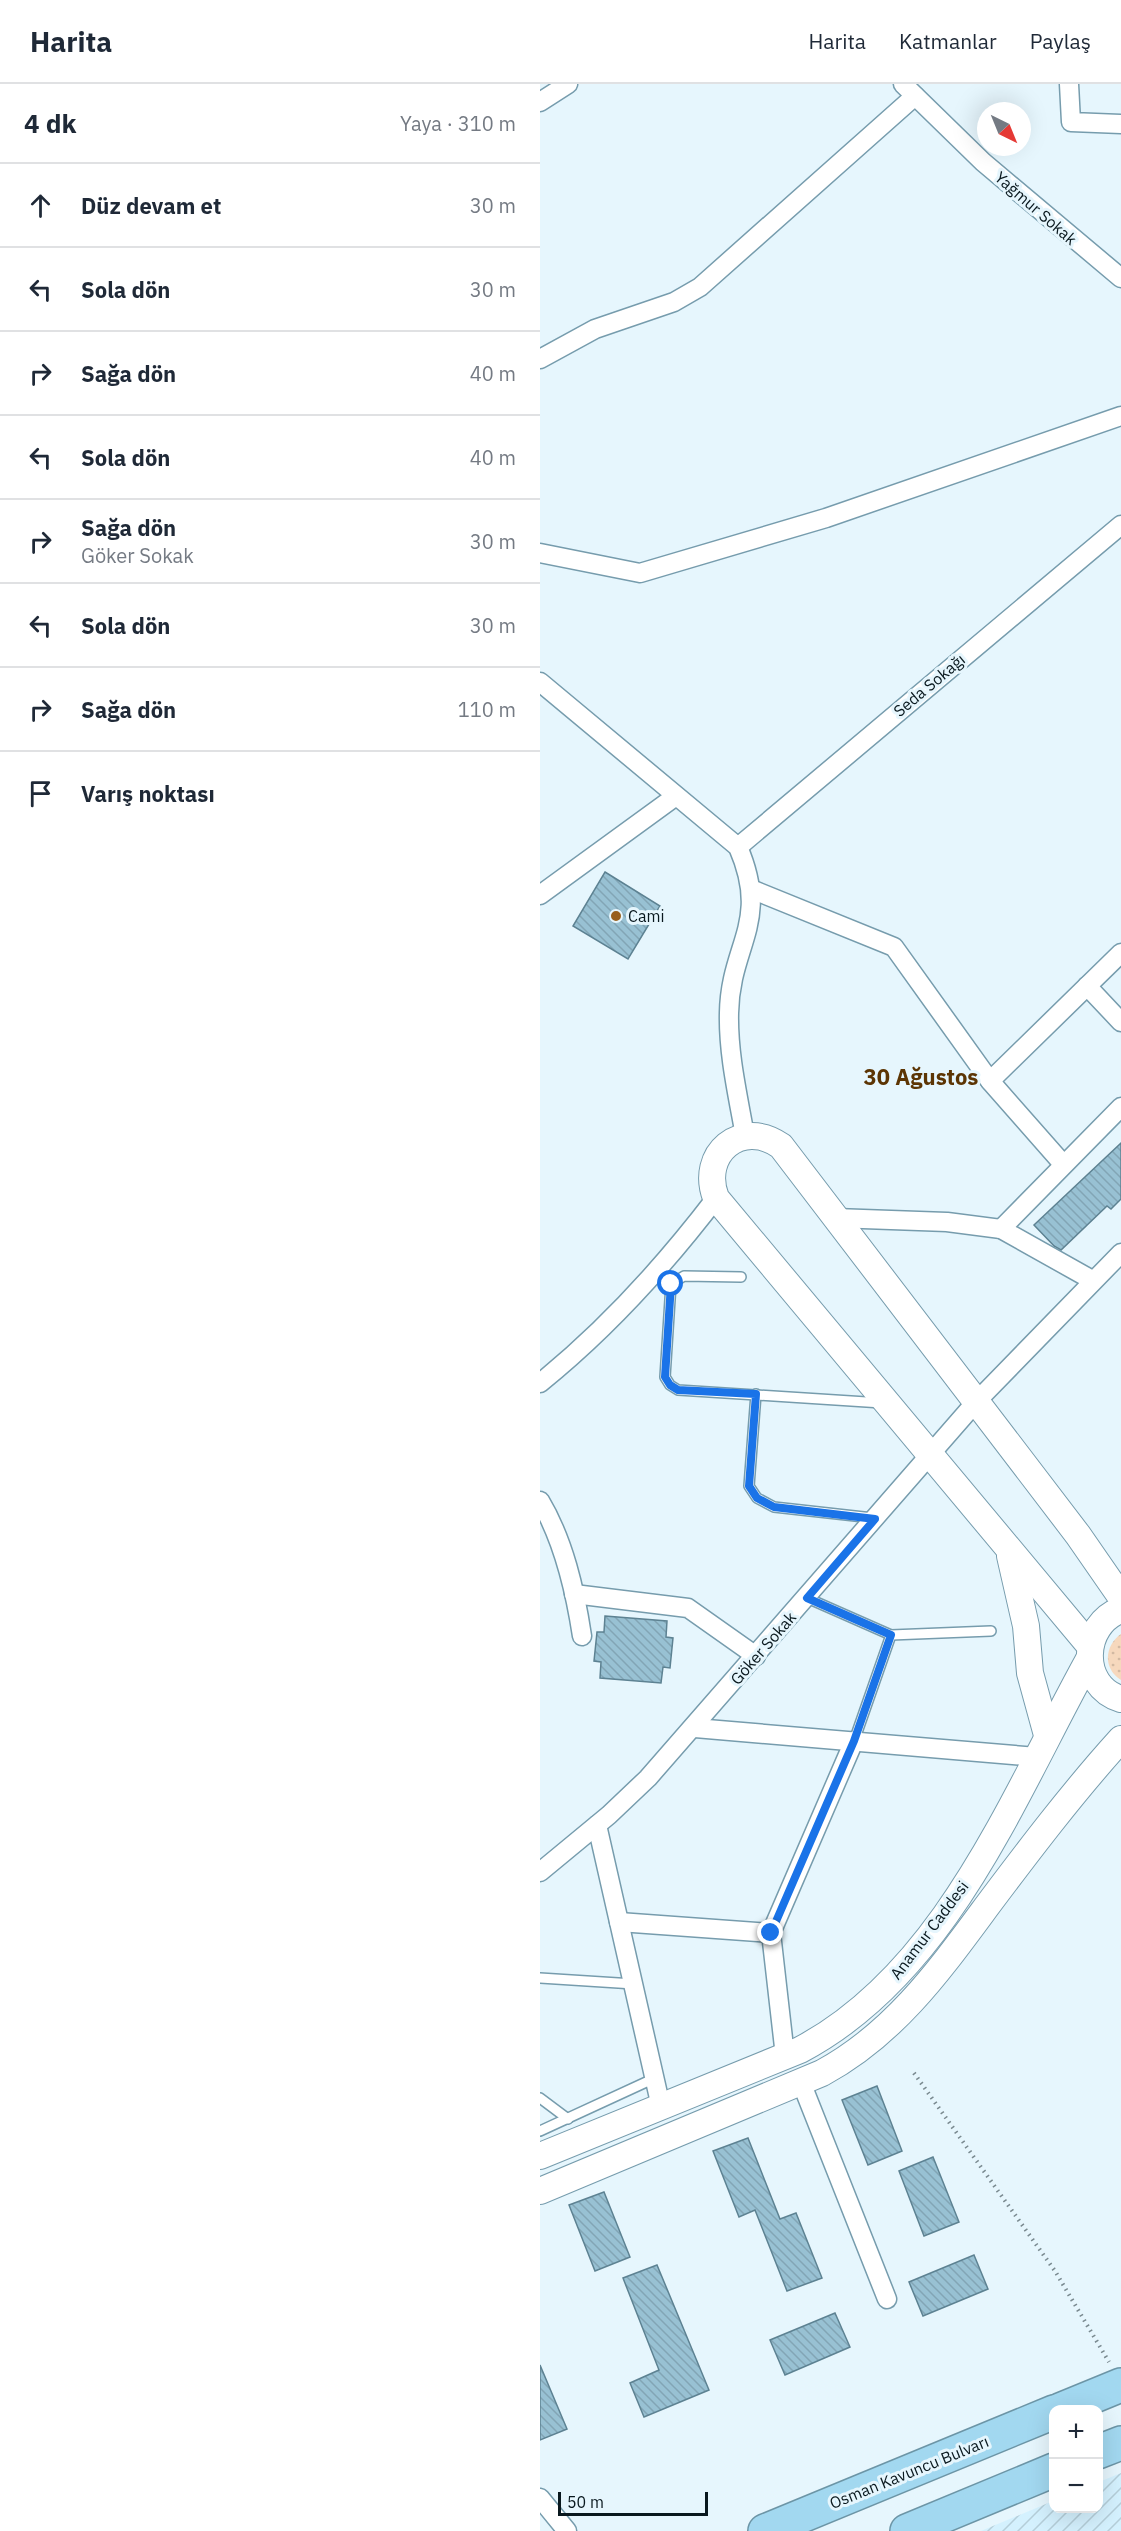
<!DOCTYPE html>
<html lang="tr">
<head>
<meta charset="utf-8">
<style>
  :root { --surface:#fff; --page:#f2f2f3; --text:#1f2937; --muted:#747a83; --line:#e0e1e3 }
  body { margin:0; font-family:"IBM Plex Sans",sans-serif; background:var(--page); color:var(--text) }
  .controls { position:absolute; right:18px; bottom:18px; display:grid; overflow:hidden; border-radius:12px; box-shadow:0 6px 24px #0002 }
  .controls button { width:54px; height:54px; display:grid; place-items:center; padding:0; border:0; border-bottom:2px solid var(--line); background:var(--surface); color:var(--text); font:30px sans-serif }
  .compass { position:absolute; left:437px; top:18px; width:54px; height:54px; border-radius:50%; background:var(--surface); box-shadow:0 6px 24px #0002; rotate:137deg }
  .scale { position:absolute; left:18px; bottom:15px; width:150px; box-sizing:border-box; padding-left:6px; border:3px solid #09181e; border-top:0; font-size:16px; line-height:21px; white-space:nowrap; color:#09181e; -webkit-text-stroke:4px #e6f6fd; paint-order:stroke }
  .stop { position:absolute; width:18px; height:18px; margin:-14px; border:4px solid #1a73e8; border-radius:50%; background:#fff }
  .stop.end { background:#1a73e8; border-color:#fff; box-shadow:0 2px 6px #0008 }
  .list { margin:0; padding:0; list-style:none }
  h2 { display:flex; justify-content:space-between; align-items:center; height:78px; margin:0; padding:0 24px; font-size:26px }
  h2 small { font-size:20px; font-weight:400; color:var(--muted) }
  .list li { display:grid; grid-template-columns:39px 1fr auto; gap:18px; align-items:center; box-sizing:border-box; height:84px; padding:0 24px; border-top:2px solid var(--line) }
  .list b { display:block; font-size:22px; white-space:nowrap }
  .list p { margin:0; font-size:20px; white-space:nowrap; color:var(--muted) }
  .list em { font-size:20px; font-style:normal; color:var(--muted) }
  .icon { flex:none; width:33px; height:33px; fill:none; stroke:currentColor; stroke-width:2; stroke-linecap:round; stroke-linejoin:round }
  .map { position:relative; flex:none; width:581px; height:2447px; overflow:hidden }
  header { display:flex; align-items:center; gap:36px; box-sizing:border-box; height:84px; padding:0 30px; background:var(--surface); border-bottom:2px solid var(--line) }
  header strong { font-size:28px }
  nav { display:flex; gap:33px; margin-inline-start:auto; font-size:21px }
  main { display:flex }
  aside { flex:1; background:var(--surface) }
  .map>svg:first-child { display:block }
  .industrial { fill:url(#industrial-furrows) }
  .grass { fill:url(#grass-dots) }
  .building { fill:url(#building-back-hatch); stroke:#5d8292; stroke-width:1.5 }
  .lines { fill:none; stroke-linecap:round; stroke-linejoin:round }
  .lane-casing { stroke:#769cad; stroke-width:12 }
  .street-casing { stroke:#769cad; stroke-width:21 }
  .secondary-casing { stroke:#769cad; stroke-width:28 }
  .highway-casing { stroke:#6c95a6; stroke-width:36 }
  .path { stroke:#7a8a90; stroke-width:4; stroke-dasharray:1.5 4.5; stroke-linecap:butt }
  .lane { stroke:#fff; stroke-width:9 }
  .street { stroke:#fff; stroke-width:18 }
  .secondary { stroke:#fff; stroke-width:26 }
  .highway { stroke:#a2d8f0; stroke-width:33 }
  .route { stroke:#1a73e8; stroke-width:8 }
  .poi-dot { fill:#985f1c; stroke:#e6f6fd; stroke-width:2 }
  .labels { text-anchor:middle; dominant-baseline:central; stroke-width:6; stroke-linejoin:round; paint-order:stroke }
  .street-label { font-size:16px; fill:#09181e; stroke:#e6f6fd }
  .poi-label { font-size:16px; fill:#09181e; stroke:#e6f6fd; text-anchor:start }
  .district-label { font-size:22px; font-weight:bold; fill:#5c3504; stroke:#e6f6fd }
</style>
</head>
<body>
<header>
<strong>Harita</strong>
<nav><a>Harita</a><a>Katmanlar</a><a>Paylaş</a></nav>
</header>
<main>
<aside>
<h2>4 dk<small>Yaya · 310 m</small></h2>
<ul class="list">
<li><svg class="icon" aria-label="ahead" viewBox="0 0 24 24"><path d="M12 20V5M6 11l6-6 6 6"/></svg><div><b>Düz devam et</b></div><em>30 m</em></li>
<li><svg class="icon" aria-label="left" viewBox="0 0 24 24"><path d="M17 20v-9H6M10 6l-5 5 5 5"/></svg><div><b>Sola dön</b></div><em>30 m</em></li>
<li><svg class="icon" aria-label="right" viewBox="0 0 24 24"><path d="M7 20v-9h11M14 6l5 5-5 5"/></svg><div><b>Sağa dön</b></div><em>40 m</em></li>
<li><svg class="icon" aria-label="left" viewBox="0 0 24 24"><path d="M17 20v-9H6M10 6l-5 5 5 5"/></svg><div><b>Sola dön</b></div><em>40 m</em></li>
<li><svg class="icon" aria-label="right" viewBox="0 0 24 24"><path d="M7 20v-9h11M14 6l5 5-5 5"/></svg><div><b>Sağa dön</b><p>Göker Sokak</p></div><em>30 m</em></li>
<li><svg class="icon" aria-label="left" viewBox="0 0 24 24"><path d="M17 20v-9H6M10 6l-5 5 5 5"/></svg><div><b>Sola dön</b></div><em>30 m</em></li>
<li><svg class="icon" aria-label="right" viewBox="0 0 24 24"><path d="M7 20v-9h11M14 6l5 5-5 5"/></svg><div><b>Sağa dön</b></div><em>110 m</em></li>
<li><svg class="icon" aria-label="arrive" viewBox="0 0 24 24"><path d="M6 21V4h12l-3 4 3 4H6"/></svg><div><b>Varış noktası</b></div></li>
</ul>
</aside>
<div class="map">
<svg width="581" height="2447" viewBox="0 0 581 2447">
  <defs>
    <pattern id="industrial-furrows" width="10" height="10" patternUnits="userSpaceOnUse" patternTransform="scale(1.5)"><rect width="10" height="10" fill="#d4f1fe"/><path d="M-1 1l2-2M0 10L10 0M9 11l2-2" fill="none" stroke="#b5ced9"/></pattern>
    <pattern id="grass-dots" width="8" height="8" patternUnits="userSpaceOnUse" patternTransform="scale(1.5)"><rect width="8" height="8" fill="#f6d8bd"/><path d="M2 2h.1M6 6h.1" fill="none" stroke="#d2b9a2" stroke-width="1.8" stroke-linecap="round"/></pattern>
    <pattern id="building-back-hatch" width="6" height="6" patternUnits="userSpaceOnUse" patternTransform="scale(1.5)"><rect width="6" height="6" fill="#98c1d3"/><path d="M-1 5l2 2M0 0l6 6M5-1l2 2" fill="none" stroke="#82a5b5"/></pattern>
  </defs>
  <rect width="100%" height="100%" fill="#e6f6fd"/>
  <polygon class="industrial" points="581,2389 581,2447 441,2447 513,2417 514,2424 558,2424 559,2398"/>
  <path class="grass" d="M581,1550V1596C563,1585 564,1562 581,1550Z"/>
  <g class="building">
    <polygon points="65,788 120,822 88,875 33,842"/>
    <polygon points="581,1059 581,1115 571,1125 567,1122 521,1166 514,1162 494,1141"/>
    <polygon points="65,1532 127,1537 126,1553 133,1554 130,1584 123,1583 121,1599 60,1594 61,1578 54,1577 57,1548 64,1548"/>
    <polygon points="337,2002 362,2067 328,2081 302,2016"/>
    <polygon points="208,2054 240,2135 256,2129 282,2194 247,2207 215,2126 199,2133 173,2067"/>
    <polygon points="393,2073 419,2138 384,2152 359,2087"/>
    <polygon points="64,2108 90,2173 55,2187 29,2121"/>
    <polygon points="434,2171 448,2205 383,2232 369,2198"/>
    <polygon points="117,2181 169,2306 104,2333 90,2299 119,2286 83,2194"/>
    <polygon points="295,2229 310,2263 245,2291 230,2256"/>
    <polygon points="0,2281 27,2345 0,2356"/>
  </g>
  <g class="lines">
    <g class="lane-casing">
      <g id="lane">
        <polyline points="201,1193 144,1192 131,1200 125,1293 130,1301 138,1306 342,1319"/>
        <polyline points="216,1310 209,1402 217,1414 234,1423 333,1434"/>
        <polyline points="267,1514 351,1551 451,1547"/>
        <polyline points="314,1657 351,1551"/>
        <polyline points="0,1894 94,1900"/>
        <polyline points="0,2014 28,2035"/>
        <polyline points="0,2047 115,1994"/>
      </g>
    </g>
    <g class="street-casing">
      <g id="street">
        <polyline points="363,0 443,78 581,194"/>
        <polyline points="529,0 531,38 581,40"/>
        <polyline points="0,18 28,0"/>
        <polyline points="0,275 55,245 134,218 160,203 375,12"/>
        <polyline points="0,469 100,489 286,434 581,332"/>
        <path d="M0,598L198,763C231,839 190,860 189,929C188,970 198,1012 205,1052"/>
        <polyline points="198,763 581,441"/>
        <polyline points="211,805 354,863 450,997"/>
        <polyline points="0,811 136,712"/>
        <polyline points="547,902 581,938"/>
        <polyline points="523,1080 450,997 581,869"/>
        <polyline points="295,1134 407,1138 461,1145 552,1196"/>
        <polyline points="461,1145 581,1023"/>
        <path d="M0,1299C67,1245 124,1182 176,1114"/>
        <path d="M0,1417C24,1457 35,1506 42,1552"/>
        <polyline points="34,1510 148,1524 216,1572"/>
        <polyline points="155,1644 497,1673"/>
        <polyline points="57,1741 121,2023"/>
        <polyline points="0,1788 69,1731 108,1694 435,1319 581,1169"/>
        <polyline points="79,1838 231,1849 314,1657"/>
        <polyline points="231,1849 245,1972"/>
        <polyline points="261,1998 347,2215"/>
        <polyline points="0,2414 27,2447"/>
      </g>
    </g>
    <g class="secondary-casing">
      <g id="secondary">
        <polyline points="470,1472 486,1542 490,1589 507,1651"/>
        <path d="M581,1526C541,1540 538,1602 581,1615"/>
        <path d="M550,1562L176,1114C159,1070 201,1034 241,1062L538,1451L581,1513"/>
        <path d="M0,2072L260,1966C406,1889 473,1712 549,1575"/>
        <path d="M0,2107L282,1989C354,1950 399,1887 447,1822C489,1766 533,1708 581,1655"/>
      </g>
    </g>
    <g class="highway-casing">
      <g id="highway">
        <polyline points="520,2326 581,2301"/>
        <polyline points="558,2368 581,2359"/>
        <polyline points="225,2447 514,2328"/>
        <polyline points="367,2447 514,2386"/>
      </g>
    </g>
    <polyline class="path" points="374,1989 515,2187 569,2278"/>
    <use href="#lane" class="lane"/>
    <use href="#street" class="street"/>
    <use href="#secondary" class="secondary"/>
    <use href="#highway" class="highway"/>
  </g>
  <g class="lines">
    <polyline class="route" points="131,1200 125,1293 130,1301 138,1306 216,1310 209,1402 217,1414 234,1423 335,1435 267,1514 351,1551 314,1657 231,1849"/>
  </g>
  <circle class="poi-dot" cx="76" cy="832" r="6"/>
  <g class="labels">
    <g class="street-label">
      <text transform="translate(496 124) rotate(41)">Yağmur Sokak</text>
      <text transform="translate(389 601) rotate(-40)">Seda Sokağı</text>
      <text transform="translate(223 1564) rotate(-49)">Göker Sokak</text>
      <text transform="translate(389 1846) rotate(-53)">Anamur Caddesi</text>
      <text transform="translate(369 2388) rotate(-22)">Osman Kavuncu Bulvarı</text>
    </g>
    <g class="poi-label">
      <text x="88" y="832">Cami</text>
    </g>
    <g class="district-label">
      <text x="381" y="992">30 Ağustos</text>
    </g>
  </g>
</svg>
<div class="controls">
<button>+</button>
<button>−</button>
</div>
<svg class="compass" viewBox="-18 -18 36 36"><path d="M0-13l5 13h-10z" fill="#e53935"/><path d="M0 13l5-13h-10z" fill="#747a83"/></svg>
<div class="scale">50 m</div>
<div class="stop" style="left:131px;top:1200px"></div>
<div class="stop end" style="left:231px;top:1849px"></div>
</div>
</main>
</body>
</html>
